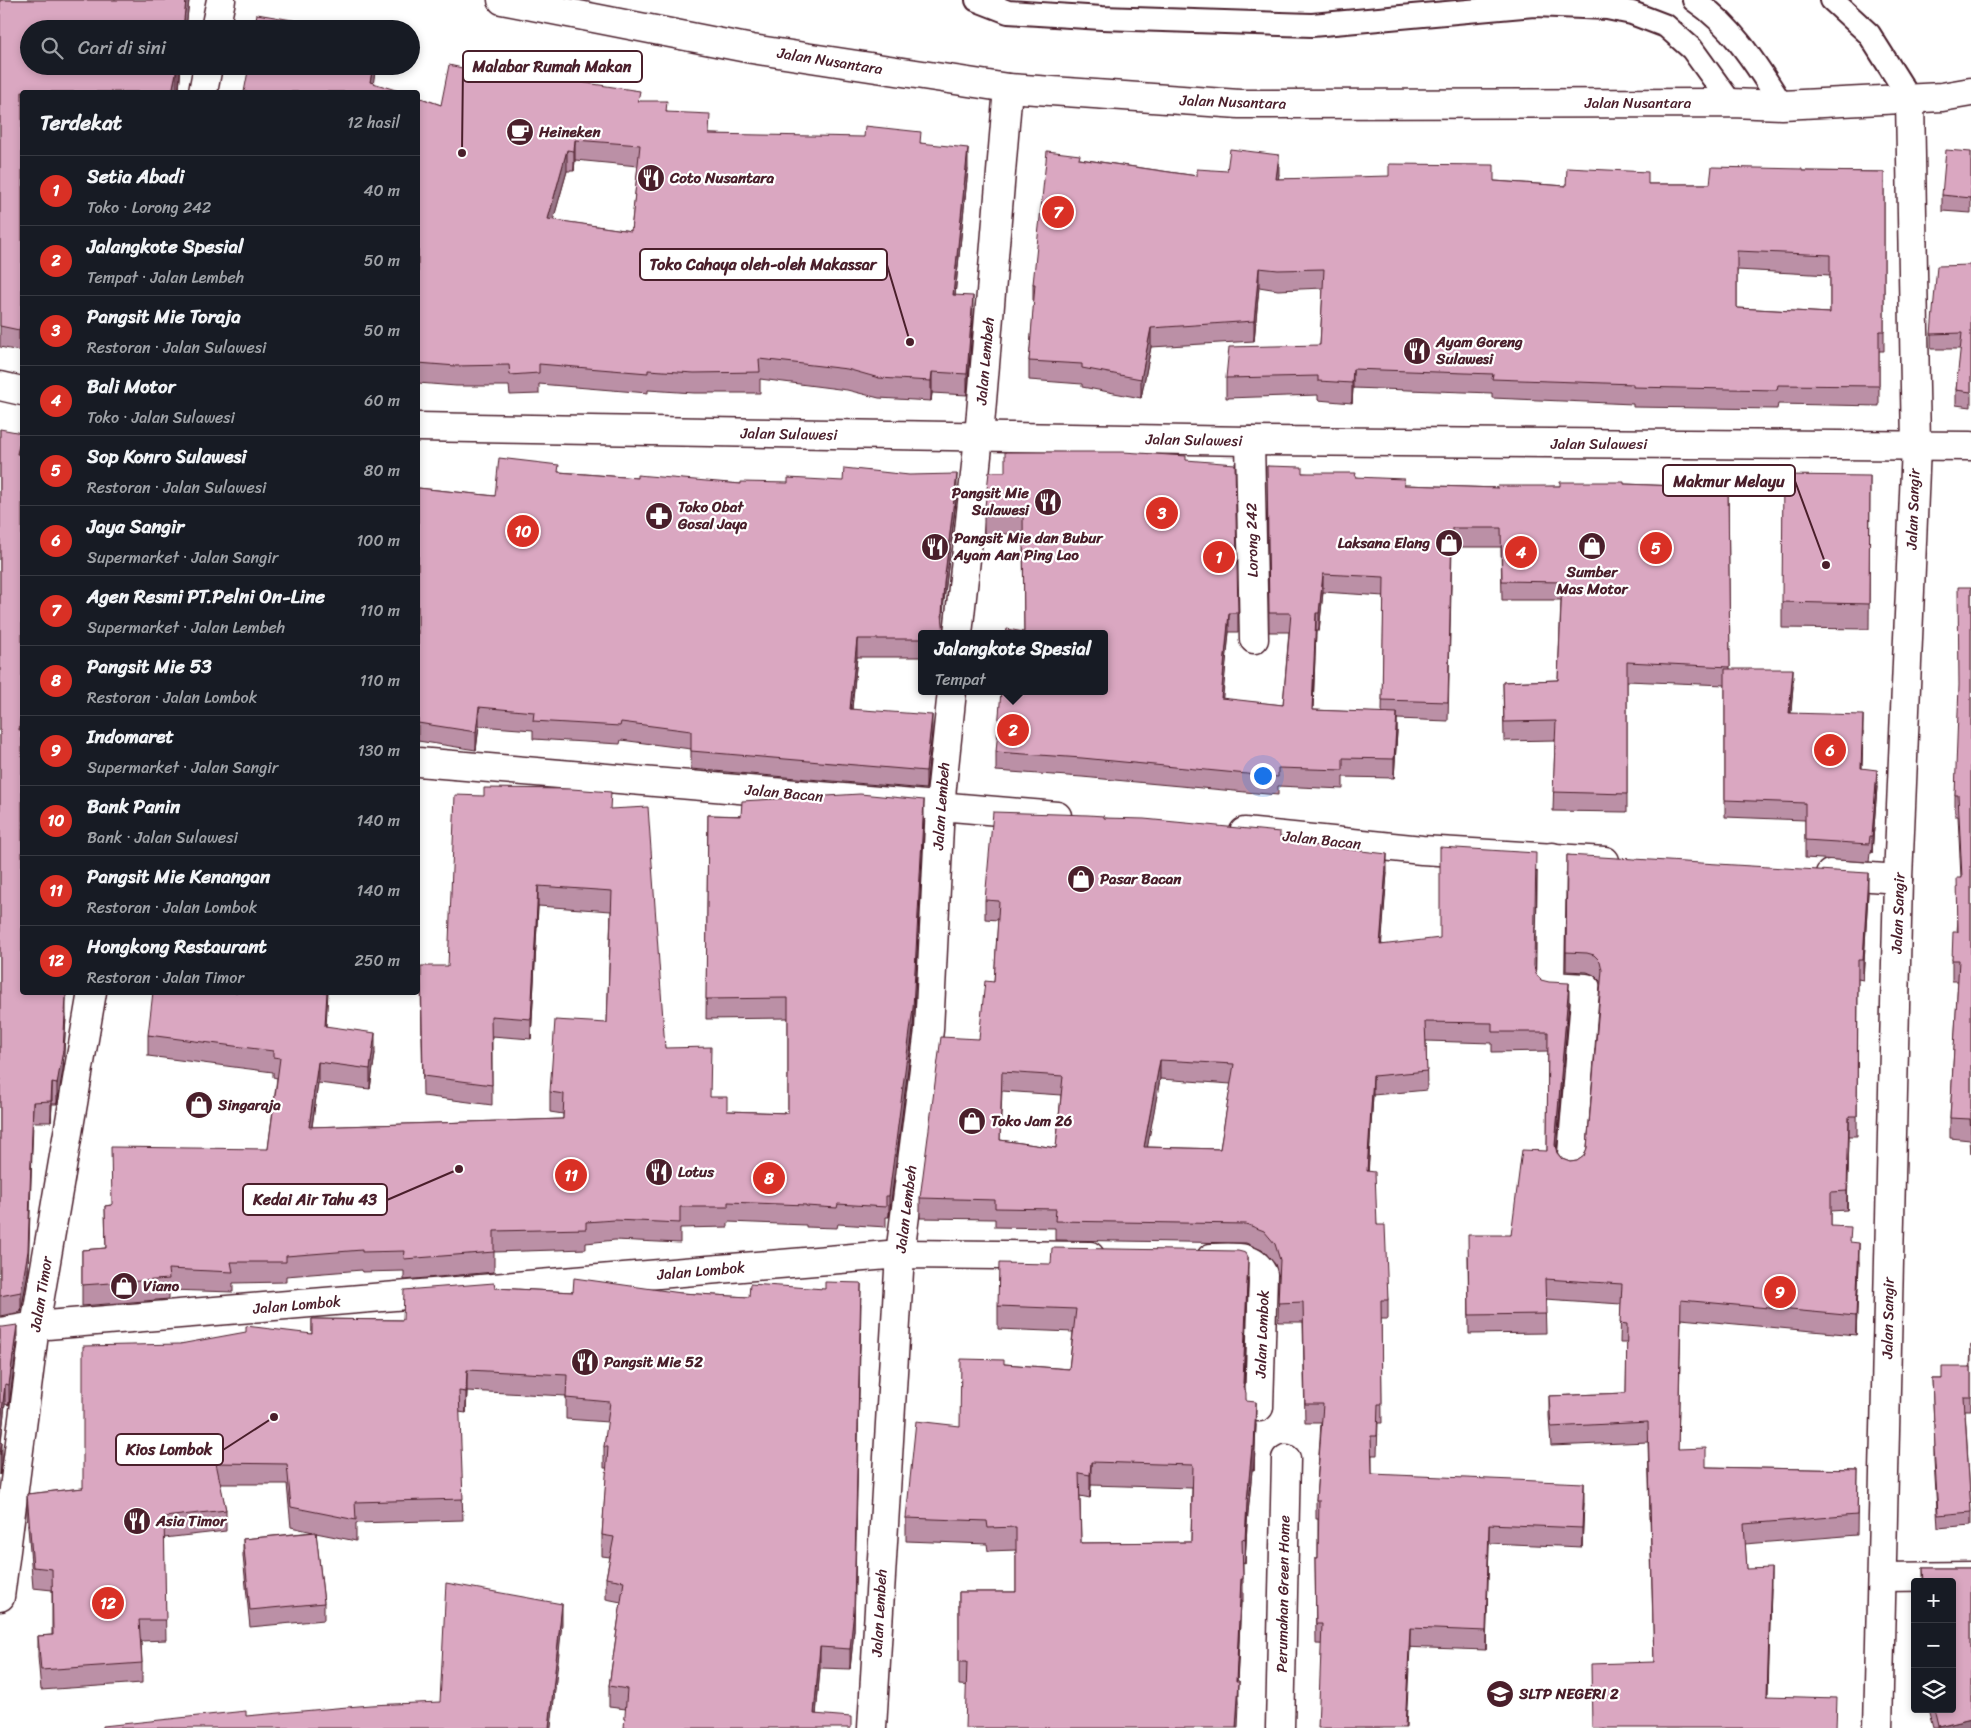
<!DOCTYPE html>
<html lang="id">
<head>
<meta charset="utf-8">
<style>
  :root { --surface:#171b24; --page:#242831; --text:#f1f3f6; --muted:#9ea1a6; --line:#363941; --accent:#d93025 }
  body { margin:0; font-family:Sriracha,sans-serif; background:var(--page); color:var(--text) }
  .controls { position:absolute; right:15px; bottom:15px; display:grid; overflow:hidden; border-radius:5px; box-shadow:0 2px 8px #0003 }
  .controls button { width:45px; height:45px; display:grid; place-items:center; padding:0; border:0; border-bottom:1px solid var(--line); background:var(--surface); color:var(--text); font:25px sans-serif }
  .you { position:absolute; left:1262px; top:775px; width:18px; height:18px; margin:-12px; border:4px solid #fff; border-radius:50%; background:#1a73e8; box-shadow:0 0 0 8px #1a73e833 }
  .badge { display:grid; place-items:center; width:32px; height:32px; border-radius:50%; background:var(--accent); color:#fff; font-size:16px; font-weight:700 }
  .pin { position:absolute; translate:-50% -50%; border:2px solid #fff; box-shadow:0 1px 5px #0006 }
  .popup { position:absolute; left:918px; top:630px; width:190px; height:65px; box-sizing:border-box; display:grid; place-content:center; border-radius:5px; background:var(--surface); filter:drop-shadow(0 1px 4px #0005); font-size:16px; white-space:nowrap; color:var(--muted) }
  .popup b { font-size:19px; color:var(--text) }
  .popup::after { content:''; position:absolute; left:50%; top:100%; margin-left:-10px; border:10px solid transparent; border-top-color:var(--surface) }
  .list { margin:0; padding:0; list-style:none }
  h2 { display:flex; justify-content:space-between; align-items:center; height:65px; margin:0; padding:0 20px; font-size:21px }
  h2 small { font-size:16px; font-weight:400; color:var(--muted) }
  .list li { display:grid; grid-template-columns:32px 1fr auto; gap:15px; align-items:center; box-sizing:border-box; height:70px; padding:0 20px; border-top:1px solid var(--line) }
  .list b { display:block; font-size:19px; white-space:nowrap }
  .list p { margin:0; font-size:16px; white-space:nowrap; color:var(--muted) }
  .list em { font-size:16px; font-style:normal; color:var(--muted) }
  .icon { flex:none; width:28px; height:28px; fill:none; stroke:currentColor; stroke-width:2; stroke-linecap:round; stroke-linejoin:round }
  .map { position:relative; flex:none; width:1971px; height:1728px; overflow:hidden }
  .search { position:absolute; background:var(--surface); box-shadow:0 2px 8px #0003; left:20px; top:20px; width:400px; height:55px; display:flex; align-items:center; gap:12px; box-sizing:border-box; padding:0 18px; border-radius:28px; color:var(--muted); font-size:19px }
  .panel { position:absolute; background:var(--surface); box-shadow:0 2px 8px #0003; left:20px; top:90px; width:400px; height:905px; border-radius:5px }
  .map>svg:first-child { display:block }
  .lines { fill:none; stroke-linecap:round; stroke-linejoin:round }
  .lane-casing { stroke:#4a1f2b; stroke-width:26 }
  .street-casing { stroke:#4a1f2b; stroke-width:31 }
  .secondary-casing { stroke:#4a1f2b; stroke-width:31 }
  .highway-casing { stroke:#4a1f2b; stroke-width:31 }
  .lane { stroke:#fff; stroke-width:22 }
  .street { stroke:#fff; stroke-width:28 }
  .secondary { stroke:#fff; stroke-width:28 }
  .highway { stroke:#fff; stroke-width:28 }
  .wall { fill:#bb90a6; stroke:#4a1f2b; fill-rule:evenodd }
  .shaded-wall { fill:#997587; stroke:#4a1f2b }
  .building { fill:#daa7c1; stroke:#4a1f2b; fill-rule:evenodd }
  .labels { text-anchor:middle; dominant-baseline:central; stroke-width:4.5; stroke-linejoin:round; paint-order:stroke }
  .street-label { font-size:15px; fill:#4a1f2b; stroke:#fff }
  .poi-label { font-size:15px; font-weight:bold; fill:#4a1f2b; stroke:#fff; text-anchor:start }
  .leader { fill:none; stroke:#4a1f2b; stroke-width:2 }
  .callout-dot { fill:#4a1f2b; stroke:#fff; stroke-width:2 }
  .callout { fill:#fff; stroke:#4a1f2b; stroke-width:2 }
  .callout-label { font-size:16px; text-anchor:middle; font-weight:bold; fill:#4a1f2b }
</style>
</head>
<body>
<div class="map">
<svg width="1971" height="1728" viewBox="0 0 1971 1728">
  <rect width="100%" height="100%" fill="#fff"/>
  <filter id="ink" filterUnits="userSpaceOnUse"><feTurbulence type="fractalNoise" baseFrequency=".02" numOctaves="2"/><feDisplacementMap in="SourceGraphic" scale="10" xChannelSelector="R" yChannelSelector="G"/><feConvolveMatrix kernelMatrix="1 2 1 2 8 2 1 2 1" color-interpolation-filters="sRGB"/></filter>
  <g filter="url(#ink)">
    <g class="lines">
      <g class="lane-casing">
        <g id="lane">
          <polyline points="977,0 1008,12 1102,18 1312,25 1534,5 1607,8 1632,13 1666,26 1692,49 1731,103"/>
          <path d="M1694,0C1733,26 1757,66 1782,105"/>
          <polyline points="1832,0 1869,34 1910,99"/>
        </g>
      </g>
      <g class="street-casing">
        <g id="street">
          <polyline points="215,29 221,0"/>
          <polyline points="203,92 208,66"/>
          <polyline points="1250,441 1254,639"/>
          <polyline points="958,634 979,437 1008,88"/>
          <polyline points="418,762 1057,816"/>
          <polyline points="1244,832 1422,850 1605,861"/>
          <polyline points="1552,857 1550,986 1586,988 1571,1166"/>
          <polyline points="1830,874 1898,879"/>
          <path d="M1211,1258C1231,1258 1252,1253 1263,1274L1259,1407"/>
          <polyline points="0,1332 35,1326 900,1254 1090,1256"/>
          <polyline points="1882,1577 1971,1576"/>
          <polyline points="0,1597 35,1326 92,992"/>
          <polyline points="872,1728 900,1254 929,1030 940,806 952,691"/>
          <polyline points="1280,1728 1286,1459"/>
        </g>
      </g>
      <g class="secondary-casing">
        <g id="secondary">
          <polyline points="0,386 22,391"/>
          <polyline points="418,427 1250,441 1971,446"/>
          <polyline points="1878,1728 1898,879 1916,446 1910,99"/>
        </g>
      </g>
      <g class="highway-casing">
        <polyline id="highway" points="502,0 752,49 1008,88 1239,104 1731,103 1782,105 1942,97 1971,92"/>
      </g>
      <use href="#lane" class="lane"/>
      <use href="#street" class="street"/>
      <use href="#secondary" class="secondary"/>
      <use href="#highway" class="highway"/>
    </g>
    <g class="wall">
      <polygon points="0,0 189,0 186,29 29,29 29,66 181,66 179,90 22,92 22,348 20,347 19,351 0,347"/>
      <path d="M511,79L545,81L640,101L667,112L710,134L921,143L968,169L955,295L973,316L967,395L932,393L931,401L879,398L847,390L760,379V393H694L648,390V393L539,384V394L510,395L509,386H456L418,383V97L441,105ZM575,160L638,166L631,231L553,220L567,171H574Z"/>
      <polygon points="1971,152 1971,213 1942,211 1942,195"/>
      <path d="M1080,159L1197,176L1279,174L1278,179L1494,181L1566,186L1648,184H1710L1802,171L1884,172V351H1879V406L1778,404L1777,409L1633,407V404L1492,398V393L1353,388L1352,403L1318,400V395L1226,398V378L1320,345L1323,288L1278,290L1259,287L1254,341L1151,347L1141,398L1082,387V384L1029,380V361L1034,304L1033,303V284ZM1737,270L1830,275V313L1737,308Z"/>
      <polygon points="1971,265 1971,407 1956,405 1956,390 1961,349 1931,349 1931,334"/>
      <polygon points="0,429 21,455 22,730 66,1017 63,1070 57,1104 52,1104 51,1122 33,1122 28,1272 21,1312 0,1316"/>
      <path d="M1186,460L1238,613V632H1229L1222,699L1283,705L1289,632H1269L1267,466L1302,473L1355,477L1404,485L1498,488L1624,484L1678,486H1728L1730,669L1793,686L1791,713L1863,732L1862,768L1877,787L1872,853H1870L1869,862L1805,858V820L1725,817V685L1627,681V812L1553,811L1555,740L1504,741L1503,682L1558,680L1561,600H1502L1501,547H1452L1448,721L1397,719V732L1394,778L1343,777V789L1278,786V795L1082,777L996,771V752L1024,632L1023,534H984V515L1005,472ZM1323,592L1384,596L1382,713L1313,710L1316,631H1319Z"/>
      <polygon points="559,472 637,478 741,484 957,492 944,601 922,634 922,657 857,657 852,709 932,733 926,789 691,769 691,749 621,740 620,744 533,739 533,730 479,726 476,750 418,741 418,488 495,496"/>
      <polygon points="1870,476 1869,629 1782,628 1782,602"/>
      <polygon points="1971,587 1971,1154 1970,1140 1950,1138 1950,1118 1958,981 1952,981 1952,960 1957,932 1961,878 1958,816 1955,816 1955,795"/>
      <polygon points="611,809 665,1048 710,1097 727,1111 788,1113 788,1018 706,1019 708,815 924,820 913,1029 889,1217 886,1217 886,1227 838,1224 837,1228 806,1227 806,1225 728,1222 728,1227 680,1228 680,1243 615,1240 586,1243 586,1249 494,1252 494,1272 404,1280 404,1271 362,1272 362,1270 286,1276 286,1282 233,1283 233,1292 169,1290 169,1299 82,1306 82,1250 106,1248 105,1206 111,1205 268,1149 277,1078 273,1077 273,1072 148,1056 148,1035 326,1026 375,1053 370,1089 318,1083 312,1127 563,1119 563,1114 550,1112 550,1092 607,1023 611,911 538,906 531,1039 492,1036 492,1105 423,1096 421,986 448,966"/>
      <path d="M1104,818L1280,837L1302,844L1387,873L1381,944L1535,968L1536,974L1541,980L1569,1003L1557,1152L1562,1159L1570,1162L1577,1161L1584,1156L1587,1148L1600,984V981L1594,975L1587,972L1566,971L1567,855L1868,893L1863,980L1858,979L1857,1136H1849L1847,1210L1831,1211V1226L1851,1243L1859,1262L1856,1335L1681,1319L1678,1449L1706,1467L1858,1470L1857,1535L1745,1544L1747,1569L1771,1588L1768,1696L1837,1728L1654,1662L1648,1442L1551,1446L1549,1416V1396L1626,1393L1627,1343H1620L1621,1304L1545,1299L1546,1333L1469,1334L1468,1255L1511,1235L1547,1151L1548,1051L1492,1052V1043L1426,1041L1427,1090L1373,1095L1368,1172L1377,1225L1388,1300V1319H1381L1382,1423H1378L1377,1455H1372V1474L1584,1503L1582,1547L1489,1543L1486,1650L1316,1644L1315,1558H1318V1519H1316V1500L1321,1423H1305L1303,1322H1278L1279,1277L1275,1264L1264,1251L1246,1243L1055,1240V1228L995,1227V1219L920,1218V1198L979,1039L994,982L998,920L985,919V900ZM1160,1079L1231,1084L1220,1149L1147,1147ZM1002,1091L1061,1095L1056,1148L1000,1140Z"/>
      <path d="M1248,1280L1244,1386L1246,1401L1256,1425L1254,1470H1252L1247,1524L1245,1563L1243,1562V1602H1241L1237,1681L1239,1704L959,1685V1592H1016V1550L988,1551L987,1544L906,1541V1518L960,1426L1004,1364L1069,1369L1073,1332L998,1329V1306ZM1091,1485L1192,1488L1191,1542L1081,1543L1080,1496L1090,1498Z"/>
      <polygon points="495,1288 573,1292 681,1293 861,1304 854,1630 850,1669 820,1668 816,1714 851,1728 626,1709 609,1707 609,1686 621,1602 606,1599 606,1578 610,1557 602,1556 602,1535 607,1468 604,1468 604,1447 608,1422 566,1419 566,1396 467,1391 466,1413 459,1412 463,1520 356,1523 356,1541 316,1533 324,1603 324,1620 250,1627 243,1556 243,1539 313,1532 291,1527 287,1484 220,1484 226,1510 226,1531 164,1538 166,1640 141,1641 142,1663 142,1683 41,1690 38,1657 38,1636 52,1635 52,1590 33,1588 27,1515 27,1494 83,1488 180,1344 312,1334 312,1319 403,1320"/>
      <polygon points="0,1327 17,1345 9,1405 5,1404 1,1443 2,1463 0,1475"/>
      <polygon points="1971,1344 1971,1410 1965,1410 1971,1512 1971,1525 1938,1528 1934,1460 1934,1447 1935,1447 1932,1379 1942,1379 1970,1367"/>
      <polygon points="1923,1568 1971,1568 1971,1728 1933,1728 1928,1709 1952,1709 1952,1582 1923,1582"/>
    </g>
    <g class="shaded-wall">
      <polygon points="186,0 189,0 186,29 183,29"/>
      <polygon points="179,66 181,66 179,90"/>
      <polygon points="373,66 376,66 372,92 370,82"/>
      <polygon points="177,68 177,92 172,92"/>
      <polygon points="575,140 575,160 574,171 574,151"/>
      <polygon points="968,148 968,169 953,315 953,295"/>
      <polygon points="567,150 567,171 548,239 548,219"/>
      <polygon points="1279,155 1279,174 1276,199 1276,179"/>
      <polygon points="1259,268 1259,287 1254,341 1254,321"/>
      <polygon points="973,296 973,316 967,395 967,374"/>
      <polygon points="20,326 20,347 19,351 19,330"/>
      <polygon points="1151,328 1151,347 1141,398 1141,379"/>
      <polygon points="1353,369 1353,388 1352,403 1352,383"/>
      <polygon points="932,372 932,393 931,401 931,381"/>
      <polygon points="22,433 22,454 17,474 17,454"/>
      <polygon points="957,474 957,492 944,601 942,632 942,614 944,583"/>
      <polygon points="1323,574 1323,592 1319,631 1319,613"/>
      <polygon points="1229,613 1229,632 1221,717 1221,698"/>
      <polygon points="1316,613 1316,631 1312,729 1312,710"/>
      <polygon points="857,639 857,657 850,727 850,709"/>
      <polygon points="1793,669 1793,686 1789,730 1789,713"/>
      <polygon points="22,704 22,724 19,750 19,730"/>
      <polygon points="479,707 479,726 476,750 476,732"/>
      <polygon points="1397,713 1397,732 1394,778 1394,759"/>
      <polygon points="932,715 932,733 926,789 926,771"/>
      <polygon points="1863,715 1863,732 1861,786 1861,768"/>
      <polygon points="1877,770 1877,787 1872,853 1872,836"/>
      <polygon points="924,800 924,820 913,1029 889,1217 889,1196"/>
      <polygon points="1387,854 1387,873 1380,964 1380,945"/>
      <polygon points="1868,873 1868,893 1863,980 1863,960"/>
      <polygon points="538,886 538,906 531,1039 531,1019"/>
      <polygon points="1569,983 1569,1003 1555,1165 1555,1145"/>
      <polygon points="327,992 328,992 325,1047 325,1026"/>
      <polygon points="66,997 66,1017 63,1070 57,1104 57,1084"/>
      <polygon points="375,1033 375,1053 370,1089 370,1069"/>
      <polygon points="1160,1060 1160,1079 1144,1166 1144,1147"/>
      <polygon points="318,1062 318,1083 309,1147 309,1127"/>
      <polygon points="1373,1076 1373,1095 1367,1191 1367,1171"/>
      <polygon points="52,1083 52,1104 51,1122 51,1101"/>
      <polygon points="33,1102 28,1272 21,1312 21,1292"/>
      <polygon points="1849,1116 1849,1136 1847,1210 1847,1191"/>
      <polygon points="1859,1243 1859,1262 1856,1335 1856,1316"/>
      <polygon points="1248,1257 1248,1280 1243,1406 1243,1383"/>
      <polygon points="861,1283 854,1630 850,1669 850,1649"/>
      <polygon points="17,1325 17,1345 9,1405 9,1385"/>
      <polygon points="467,1370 467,1391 466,1413 466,1392"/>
      <polygon points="5,1384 5,1404 0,1449 0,1429"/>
      <polygon points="1256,1402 1256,1425 1254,1470 1254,1447"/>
      <polygon points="2,1443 2,1463 0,1475 0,1455"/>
      <polygon points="1252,1447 1252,1470 1247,1524 1245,1563 1247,1501"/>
      <polygon points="1091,1462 1091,1485 1090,1498 1090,1475"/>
      <polygon points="1584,1483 1584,1503 1582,1547 1582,1528"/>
      <polygon points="1489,1524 1489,1543 1486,1650 1486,1631"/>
      <polygon points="1771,1568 1771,1588 1767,1716 1767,1696"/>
      <polygon points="1241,1579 1241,1602 1236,1704 1236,1681"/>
      <polygon points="562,1604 562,1624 551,1728 549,1728"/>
      <polygon points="1410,1628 1410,1648 1406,1728 1405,1728"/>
      <polygon points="820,1647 820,1668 815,1728 814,1714"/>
      <polygon points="1239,1681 1239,1704 1238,1728 1236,1728"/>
      <polygon points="1971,1718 1971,1728 1938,1728 1938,1726"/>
    </g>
    <g class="building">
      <polygon points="0,0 186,0 183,29 29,29 29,66 179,66 179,69 177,68 172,92 22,92 22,326 20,326 19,330 0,326"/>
      <polygon points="257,14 304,22 303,29 254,29"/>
      <path d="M449,65L511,79L512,73L545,81L546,77L640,91L638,101H667L666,112L710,114L709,134L864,137L865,126L921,132L920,143L968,148L953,295L973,296L967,374L932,372L931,381L879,378L847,369L759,359L760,372L694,373L648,370V373L539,364V373L510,375L509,365L456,366L418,363V97L441,105ZM575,140L640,145L631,231L548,219L567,150L574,151Z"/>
      <polygon points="249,66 373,66 370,82 402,92 244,92"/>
      <path d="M1230,149L1279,155L1276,179L1389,176V164L1494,165V181L1566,186L1567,168L1648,172V184H1710L1712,167L1802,169V171L1884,172V331H1879V386L1778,385L1777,390L1633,387V384L1492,379L1493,374L1353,369L1352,383L1318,381V376L1226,378L1229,347L1320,345L1324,269L1278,270L1259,268L1254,321L1151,328L1141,379L1082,368V364L1029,361L1035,284H1033L1047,151L1080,155L1079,159L1197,176V169L1227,171ZM1737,251L1830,255V313L1737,308Z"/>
      <polygon points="1946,150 1971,152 1971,198 1942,195"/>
      <polygon points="1971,265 1971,392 1956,390 1962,333 1931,334 1937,266"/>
      <polygon points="0,429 22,433 17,454 22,455 22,704 19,730 22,730 22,992 65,992 66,997 63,1050 57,1084 52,1083 51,1101 33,1102 28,1251 21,1292 0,1296"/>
      <polygon points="1005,452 1123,452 1186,456 1186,460 1235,464 1238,613 1229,613 1221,698 1283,705 1291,613 1269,613 1267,466 1302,467 1302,473 1356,473 1355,477 1404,479 1404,485 1498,488 1498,486 1560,486 1560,482 1624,482 1624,484 1678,486 1728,486 1730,667 1627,662 1627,794 1553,792 1556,721 1504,722 1503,682 1558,680 1562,582 1502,581 1501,528 1452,528 1448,702 1382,700 1384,577 1323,574 1319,613 1316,613 1312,710 1397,713 1394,759 1343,758 1343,770 1278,768 1278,777 1082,758 996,752 1001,691 1104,691 1104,634 1006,634 1007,629 1024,632 1023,516 984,515 989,472 1005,472"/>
      <polygon points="499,458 559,465 558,472 637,478 637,475 741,484 741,482 788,483 788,478 843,481 844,468 909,475 957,474 944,583 942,614 944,634 922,634 922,639 857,639 850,709 932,715 926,771 691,751 691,731 621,722 620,726 533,721 534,712 479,707 476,732 418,723 418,488 495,496"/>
      <polygon points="1783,475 1870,476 1869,604 1782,602"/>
      <polygon points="1958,587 1971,587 1971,1133 1970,1119 1950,1118 1959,960 1952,960 1953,932 1958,932 1957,878 1962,878 1958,795 1955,795 1959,685"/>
      <polygon points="1725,669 1793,669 1789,713 1863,715 1861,768 1877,770 1872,836 1870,836 1869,844 1805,840 1805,803 1725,800"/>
      <polygon points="484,788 572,789 611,792 610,809 648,807 665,1048 711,1047 710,1097 727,1097 727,1111 788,1113 788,998 706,999 708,815 741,816 742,801 860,794 924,800 913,1008 889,1196 886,1196 886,1207 838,1204 837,1208 806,1206 806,1205 728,1202 728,1207 680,1207 680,1223 615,1220 586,1222 586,1229 494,1231 494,1252 404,1259 405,1251 362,1252 362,1250 286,1256 286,1262 231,1262 233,1272 168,1269 169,1279 82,1285 82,1250 106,1248 105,1206 112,1205 111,1147 268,1149 280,1058 273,1057 273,1051 148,1035 153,992 327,992 325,1026 375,1033 370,1069 318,1062 309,1127 563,1119 564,1094 550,1092 555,1020 607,1023 612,891 538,886 531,1019 491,1016 492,1085 423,1076 421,966 448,966 455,795 484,796"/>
      <path d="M993,812L1088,815L1104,816V818L1144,819L1280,832V837L1302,839V844L1387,854L1380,945L1440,938V847L1536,853L1534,966L1536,974L1541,980L1549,982L1569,983L1555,1145L1557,1153L1562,1159L1570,1162L1577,1161L1584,1156L1587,1148L1602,970L1600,961L1594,955L1587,953L1566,952L1567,855L1868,873L1863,960H1858L1857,1116H1849L1847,1191L1831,1192V1226L1851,1227L1850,1242L1859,1243L1856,1316L1681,1300L1678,1449L1706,1448V1467L1858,1470L1857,1515L1744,1524L1747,1569L1771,1568L1767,1696L1837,1698L1836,1728H1592L1591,1664L1654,1662L1648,1422L1551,1427L1549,1396L1626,1393L1627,1324L1620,1323L1622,1284L1545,1279L1546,1314L1469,1315L1468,1235H1511L1522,1150L1547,1151L1548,1032H1492V1023L1425,1022L1427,1071L1373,1076L1367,1171L1375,1172L1377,1225H1385L1388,1300H1381L1382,1404H1378L1377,1436H1371L1372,1474L1584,1483L1582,1528L1489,1524L1486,1631L1410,1628L1405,1728H1318L1322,1624H1316L1315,1558H1318L1319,1500H1316L1323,1404H1305L1303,1302L1278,1303L1280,1260L1275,1244L1264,1231L1246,1224L1055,1221L1056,1209L995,1208V1200L920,1198L941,1037L979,1039L985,981L994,982L999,901L985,900ZM1160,1060L1234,1064L1220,1149L1144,1147ZM1002,1072L1063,1076L1056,1148L1000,1140Z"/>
      <path d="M1052,1248L1238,1251L1246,1253L1248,1257L1243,1383L1246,1393V1401L1256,1402L1254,1447H1252L1247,1501L1245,1540L1242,1539L1243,1579H1241L1236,1681H1239L1236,1728H965L967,1662H959V1592H1016V1527L988,1528L987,1521L906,1518L916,1421L960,1426L961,1359L1004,1360V1364L1069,1369L1076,1309L998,1306L999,1263L1051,1264ZM1091,1462L1193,1465L1191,1542L1081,1543L1079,1473L1090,1475Z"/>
      <polygon points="574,1278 681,1293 749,1297 750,1284 825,1289 825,1282 861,1283 854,1610 850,1649 820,1647 814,1714 851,1717 851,1728 624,1728 627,1689 609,1686 624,1581 606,1578 614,1537 602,1535 608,1447 604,1447 610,1402 566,1398 567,1375 467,1370 466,1392 459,1391 463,1499 355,1502 356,1520 291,1507 287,1464 216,1463 226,1510 164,1517 166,1620 139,1620 142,1663 41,1670 38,1636 53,1635 52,1569 33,1567 27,1494 83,1488 83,1346 180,1344 246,1332 246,1326 312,1334 312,1319 403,1320 404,1290 494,1283 495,1288 573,1292"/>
      <polygon points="17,1325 9,1385 5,1384 0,1429 0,1327 3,1327"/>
      <polygon points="1942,1367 1971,1367 1971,1397 1964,1397 1971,1512 1938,1515 1934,1447 1935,1447 1932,1379 1942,1379"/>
      <polygon points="0,1442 2,1443 0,1455"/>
      <polygon points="316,1532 324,1603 250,1610 243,1539"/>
      <polygon points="1923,1568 1971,1568 1971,1718 1938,1726 1934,1709 1952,1709 1952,1582 1924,1582"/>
      <polygon points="446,1583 562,1604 549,1728 103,1728 103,1726 246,1711 246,1716 370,1705 440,1702"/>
    </g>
  </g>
  <defs>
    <g id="cafe-disc" transform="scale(1.4375)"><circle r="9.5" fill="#4a1f2b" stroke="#fff"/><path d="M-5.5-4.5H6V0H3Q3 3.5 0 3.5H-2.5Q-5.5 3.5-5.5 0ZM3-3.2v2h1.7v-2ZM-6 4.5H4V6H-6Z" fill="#fff"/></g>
    <g id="restaurant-disc" transform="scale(1.4375)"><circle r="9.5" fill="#4a1f2b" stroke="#fff"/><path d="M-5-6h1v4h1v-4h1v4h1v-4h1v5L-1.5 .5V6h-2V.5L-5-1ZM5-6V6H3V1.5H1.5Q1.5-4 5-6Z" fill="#fff"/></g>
    <g id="pharmacy-disc" transform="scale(1.4375)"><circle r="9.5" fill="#4a1f2b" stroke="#fff"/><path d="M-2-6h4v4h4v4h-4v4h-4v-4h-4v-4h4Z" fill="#fff"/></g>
    <g id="shop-disc" transform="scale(1.4375)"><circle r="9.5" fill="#4a1f2b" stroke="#fff"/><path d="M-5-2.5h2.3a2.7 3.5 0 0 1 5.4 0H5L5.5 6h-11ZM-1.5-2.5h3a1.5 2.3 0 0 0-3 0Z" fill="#fff"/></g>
    <g id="school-disc" transform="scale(1.4375)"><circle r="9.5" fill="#4a1f2b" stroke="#fff"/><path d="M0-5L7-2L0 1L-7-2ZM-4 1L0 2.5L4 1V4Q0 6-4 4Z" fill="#fff"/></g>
  </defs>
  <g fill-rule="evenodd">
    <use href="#cafe-disc" x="520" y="132"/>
    <use href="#restaurant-disc" x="651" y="178"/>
    <use href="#restaurant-disc" x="1417" y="351"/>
    <use href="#restaurant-disc" x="1048" y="502"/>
    <use href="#pharmacy-disc" x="659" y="516"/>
    <use href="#shop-disc" x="1449" y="543"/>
    <use href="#shop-disc" x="1592" y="546"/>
    <use href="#restaurant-disc" x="935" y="547"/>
    <use href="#shop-disc" x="1081" y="879"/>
    <use href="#shop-disc" x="199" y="1105"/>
    <use href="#shop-disc" x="972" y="1121"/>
    <use href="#restaurant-disc" x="659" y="1172"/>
    <use href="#shop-disc" x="124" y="1286"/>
    <use href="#restaurant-disc" x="585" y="1362"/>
    <use href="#restaurant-disc" x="137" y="1521"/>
    <use href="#school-disc" x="1500" y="1694"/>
  </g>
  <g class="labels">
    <g class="street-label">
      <text transform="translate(830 61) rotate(9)">Jalan Nusantara</text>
      <text transform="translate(1233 102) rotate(2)">Jalan Nusantara</text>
      <text x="1638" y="103">Jalan Nusantara</text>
      <text transform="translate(985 361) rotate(-85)">Jalan Lembeh</text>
      <text transform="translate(789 434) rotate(1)">Jalan Sulawesi</text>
      <text transform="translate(1194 440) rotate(1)">Jalan Sulawesi</text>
      <text x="1599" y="444">Jalan Sulawesi</text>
      <text transform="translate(1913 509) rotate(-88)">Jalan Sangir</text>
      <text transform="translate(1252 540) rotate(-91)">Lorong 242</text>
      <text transform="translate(784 793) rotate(5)">Jalan Bacan</text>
      <text transform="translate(941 806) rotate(-86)">Jalan Lembeh</text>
      <text transform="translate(1322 840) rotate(6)">Jalan Bacan</text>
      <text transform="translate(1898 913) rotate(-88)">Jalan Sangir</text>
      <text transform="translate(906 1209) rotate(-83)">Jalan Lembeh</text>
      <text transform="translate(701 1271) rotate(-5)">Jalan Lombok</text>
      <text transform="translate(41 1294) rotate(-81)">Jalan Timor</text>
      <text transform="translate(297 1305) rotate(-5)">Jalan Lombok</text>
      <text transform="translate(1888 1318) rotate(-89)">Jalan Sangir</text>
      <text transform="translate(1262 1334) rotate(-88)">Jalan Lombok</text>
      <text transform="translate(1283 1594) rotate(-89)">Perumahan Green Home</text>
      <text transform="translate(879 1613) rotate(-87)">Jalan Lembeh</text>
    </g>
    <g class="poi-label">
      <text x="539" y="132">Heineken</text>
      <text x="670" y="178">Coto Nusantara</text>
      <text x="1436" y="342">Ayam Goreng<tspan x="1436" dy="17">Sulawesi</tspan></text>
      <text x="1029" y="493" text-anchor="end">Pangsit Mie<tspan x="1029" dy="17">Sulawesi</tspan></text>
      <text x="678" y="507">Toko Obat<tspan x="678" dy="17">Gosal Jaya</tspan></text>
      <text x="954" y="538">Pangsit Mie dan Bubur<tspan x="954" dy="17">Ayam Aan Ping Lao</tspan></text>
      <text x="1430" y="543" text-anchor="end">Laksana Elang</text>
      <text x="1592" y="572" text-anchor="middle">Sumber<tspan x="1592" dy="17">Mas Motor</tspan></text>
      <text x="1100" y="879">Pasar Bacan</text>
      <text x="218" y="1105">Singaraja</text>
      <text x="991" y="1121">Toko Jam 26</text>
      <text x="678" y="1172">Lotus</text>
      <text x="143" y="1286">Viano</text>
      <text x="604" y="1362">Pangsit Mie 52</text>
      <text x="156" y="1521">Asia Timor</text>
      <text x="1519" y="1694">SLTP NEGERI 2</text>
    </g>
  </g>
  <path class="leader" d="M462 153L463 66M910 342L887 265M1826 565L1795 481M459 1169L387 1200M274 1417L223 1450"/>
  <g class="callout-dot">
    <circle cx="462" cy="153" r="5"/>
    <circle cx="910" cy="342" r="5"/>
    <circle cx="1826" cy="565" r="5"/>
    <circle cx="459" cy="1169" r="5"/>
    <circle cx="274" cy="1417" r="5"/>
  </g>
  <g class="callout">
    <rect x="463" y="51" width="179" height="31" rx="5"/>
    <rect x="640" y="249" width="247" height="31" rx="5"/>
    <rect x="1663" y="465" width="132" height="31" rx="5"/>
    <rect x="243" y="1184" width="144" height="31" rx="5"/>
    <rect x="116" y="1434" width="107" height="31" rx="5"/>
  </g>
  <g class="callout-label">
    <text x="552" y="72">Malabar Rumah Makan</text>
    <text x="763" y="270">Toko Cahaya oleh-oleh Makassar</text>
    <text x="1729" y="487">Makmur Melayu</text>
    <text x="315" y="1205">Kedai Air Tahu 43</text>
    <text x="169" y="1455">Kios Lombok</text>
  </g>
</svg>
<div class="controls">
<button>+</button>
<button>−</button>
<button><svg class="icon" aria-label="layers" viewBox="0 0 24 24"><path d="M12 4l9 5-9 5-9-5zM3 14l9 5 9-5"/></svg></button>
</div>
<div class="you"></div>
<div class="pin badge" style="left:1219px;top:557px">1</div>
<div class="pin badge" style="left:1013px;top:730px">2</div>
<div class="popup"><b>Jalangkote Spesial</b>Tempat</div>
<div class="pin badge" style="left:1162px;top:513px">3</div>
<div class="pin badge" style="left:1521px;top:552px">4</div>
<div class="pin badge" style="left:1656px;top:548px">5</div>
<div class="pin badge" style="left:1830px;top:750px">6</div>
<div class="pin badge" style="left:1058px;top:212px">7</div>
<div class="pin badge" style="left:769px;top:1178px">8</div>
<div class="pin badge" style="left:1780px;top:1292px">9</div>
<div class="pin badge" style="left:523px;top:531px">10</div>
<div class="pin badge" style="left:571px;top:1175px">11</div>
<div class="pin badge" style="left:108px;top:1603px">12</div>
<div class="search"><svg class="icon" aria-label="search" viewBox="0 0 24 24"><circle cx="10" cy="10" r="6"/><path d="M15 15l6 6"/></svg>Cari di sini</div>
<section class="panel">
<h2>Terdekat<small>12 hasil</small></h2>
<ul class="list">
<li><span class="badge">1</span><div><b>Setia Abadi</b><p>Toko · Lorong 242</p></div><em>40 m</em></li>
<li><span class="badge">2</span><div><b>Jalangkote Spesial</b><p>Tempat · Jalan Lembeh</p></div><em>50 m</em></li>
<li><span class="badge">3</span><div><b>Pangsit Mie Toraja</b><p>Restoran · Jalan Sulawesi</p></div><em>50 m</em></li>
<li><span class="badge">4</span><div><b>Bali Motor</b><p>Toko · Jalan Sulawesi</p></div><em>60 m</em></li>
<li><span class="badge">5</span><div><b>Sop Konro Sulawesi</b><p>Restoran · Jalan Sulawesi</p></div><em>80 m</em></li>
<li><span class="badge">6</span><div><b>Jaya Sangir</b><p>Supermarket · Jalan Sangir</p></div><em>100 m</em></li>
<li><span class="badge">7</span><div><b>Agen Resmi PT.Pelni On-Line</b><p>Supermarket · Jalan Lembeh</p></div><em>110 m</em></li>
<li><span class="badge">8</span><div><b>Pangsit Mie 53</b><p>Restoran · Jalan Lombok</p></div><em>110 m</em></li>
<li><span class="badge">9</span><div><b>Indomaret</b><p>Supermarket · Jalan Sangir</p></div><em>130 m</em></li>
<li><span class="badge">10</span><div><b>Bank Panin</b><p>Bank · Jalan Sulawesi</p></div><em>140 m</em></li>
<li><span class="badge">11</span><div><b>Pangsit Mie Kenangan</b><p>Restoran · Jalan Lombok</p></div><em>140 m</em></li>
<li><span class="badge">12</span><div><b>Hongkong Restaurant</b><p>Restoran · Jalan Timor</p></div><em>250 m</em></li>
</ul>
</section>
</div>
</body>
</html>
